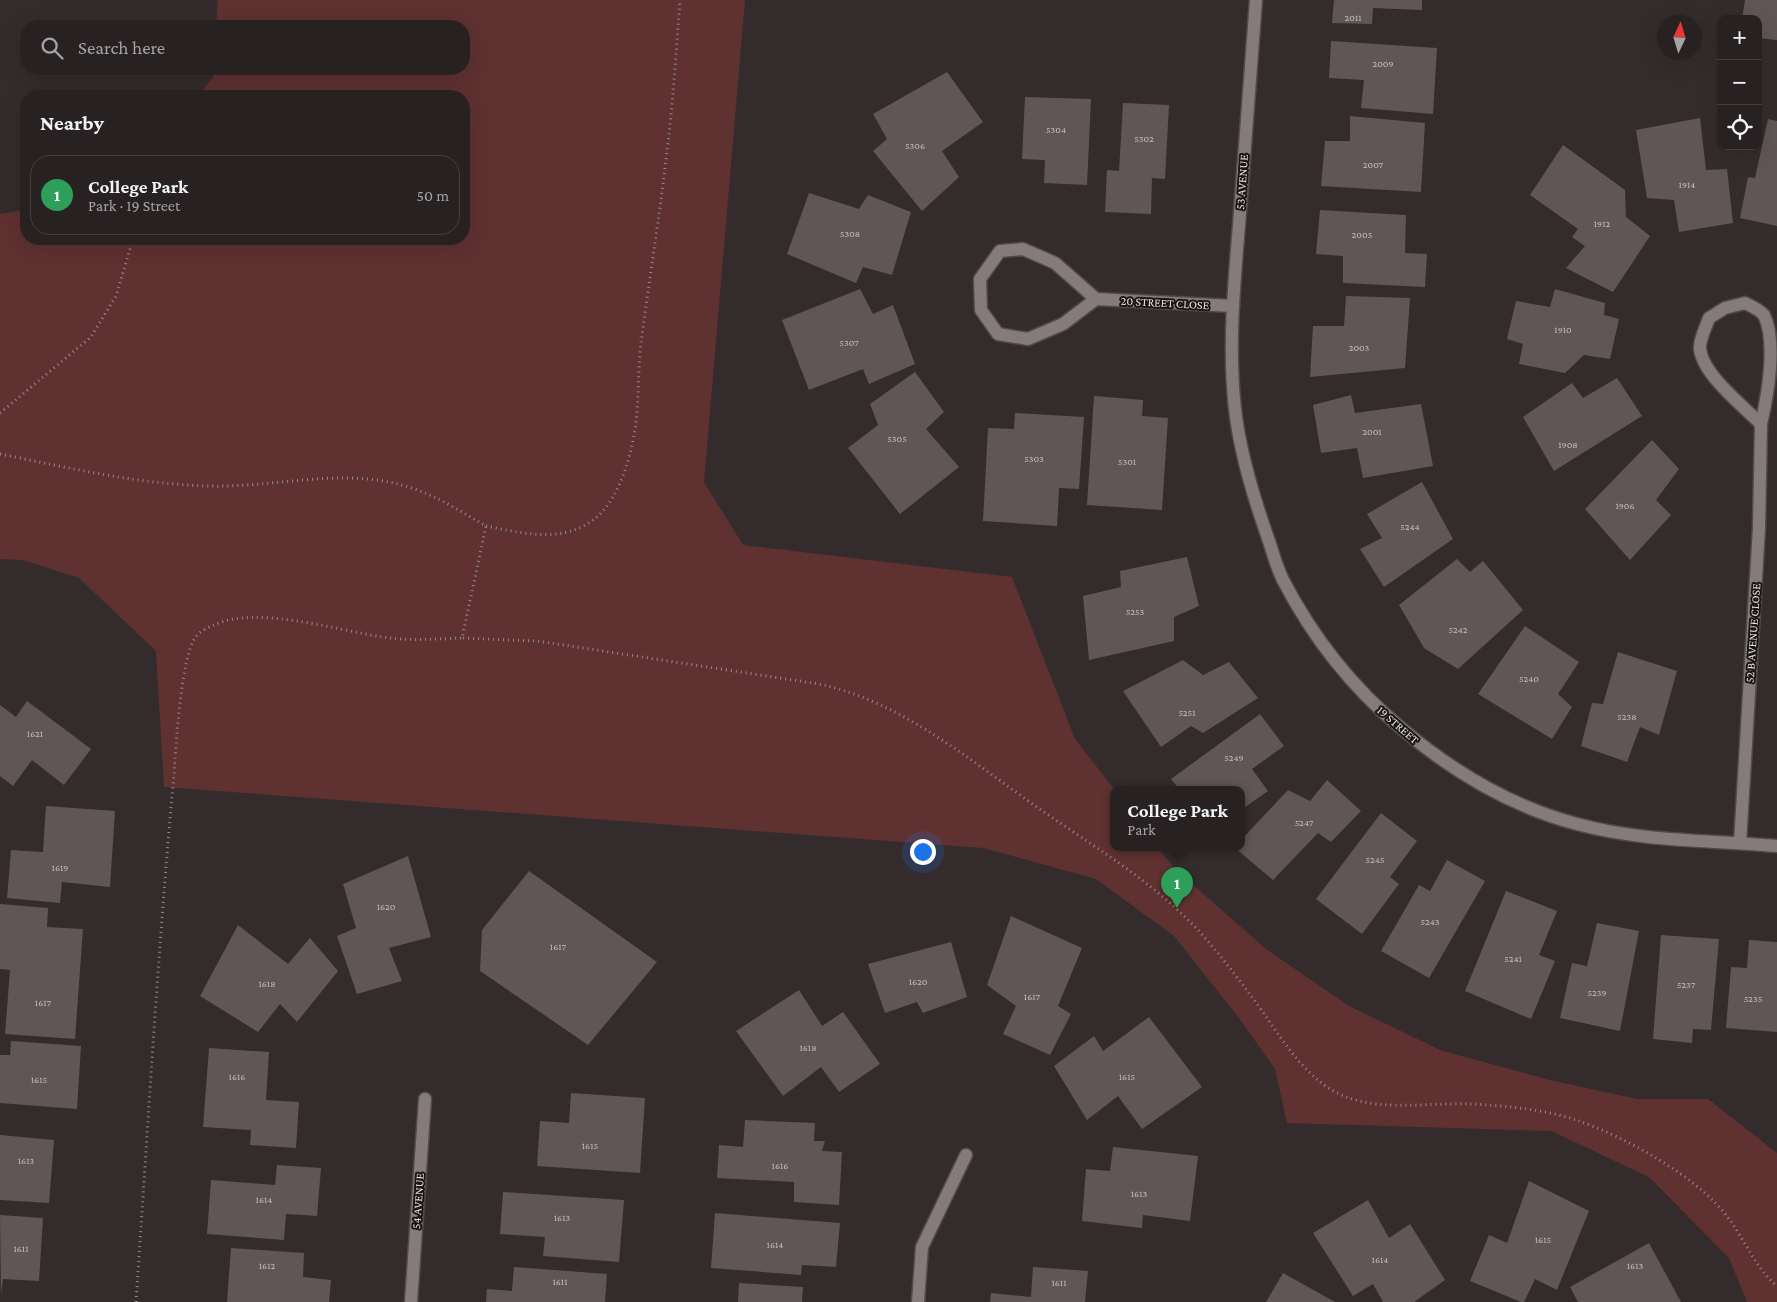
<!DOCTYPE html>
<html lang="en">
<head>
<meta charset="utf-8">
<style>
  :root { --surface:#272121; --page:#2f292a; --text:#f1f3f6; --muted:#a4a3a5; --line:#433e3f; --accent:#0b8043 }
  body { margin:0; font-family:"Crimson Pro",serif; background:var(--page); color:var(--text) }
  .controls { position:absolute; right:15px; top:15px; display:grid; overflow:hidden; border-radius:10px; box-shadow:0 5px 20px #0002 }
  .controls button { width:45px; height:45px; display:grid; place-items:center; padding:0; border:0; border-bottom:1px solid var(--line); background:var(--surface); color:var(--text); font:25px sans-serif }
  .compass { position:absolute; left:1657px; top:15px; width:45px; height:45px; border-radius:50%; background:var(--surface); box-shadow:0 5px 20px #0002; rotate:4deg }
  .you { position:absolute; left:922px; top:851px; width:18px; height:18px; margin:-12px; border:4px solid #fff; border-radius:50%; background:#1a73e8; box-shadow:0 0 0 8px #1a73e833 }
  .badge { display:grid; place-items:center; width:32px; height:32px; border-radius:50%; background:var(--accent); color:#fff; font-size:16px; font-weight:700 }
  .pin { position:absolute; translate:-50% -41px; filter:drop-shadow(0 1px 2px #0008) }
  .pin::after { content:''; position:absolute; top:26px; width:18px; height:15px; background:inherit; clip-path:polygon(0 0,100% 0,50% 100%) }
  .popup { position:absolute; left:1110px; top:786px; width:135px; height:65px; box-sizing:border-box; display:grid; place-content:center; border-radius:10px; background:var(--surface); filter:drop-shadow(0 1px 4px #0005); font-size:16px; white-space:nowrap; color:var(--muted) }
  .popup b { font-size:19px; color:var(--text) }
  .popup::after { content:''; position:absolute; left:50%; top:100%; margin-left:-10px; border:10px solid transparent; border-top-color:var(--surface) }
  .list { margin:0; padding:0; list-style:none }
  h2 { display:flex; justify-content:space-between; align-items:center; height:65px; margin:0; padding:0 20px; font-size:21px }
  h2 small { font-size:16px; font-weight:400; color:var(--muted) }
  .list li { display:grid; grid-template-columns:32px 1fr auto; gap:15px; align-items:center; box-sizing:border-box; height:80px; margin:0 10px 10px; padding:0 10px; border:1px solid var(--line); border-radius:20px }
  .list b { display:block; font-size:19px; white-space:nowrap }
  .list p { margin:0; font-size:16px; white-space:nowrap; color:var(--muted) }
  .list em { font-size:16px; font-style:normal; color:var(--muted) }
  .icon { flex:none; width:28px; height:28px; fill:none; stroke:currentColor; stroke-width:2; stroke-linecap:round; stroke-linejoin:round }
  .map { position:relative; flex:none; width:1777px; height:1302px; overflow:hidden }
  .search { position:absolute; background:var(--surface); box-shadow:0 5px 20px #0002; left:20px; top:20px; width:450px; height:55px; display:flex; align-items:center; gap:12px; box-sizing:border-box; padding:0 18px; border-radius:20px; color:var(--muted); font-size:19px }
  .panel { position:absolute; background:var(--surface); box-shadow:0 5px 20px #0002; left:20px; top:90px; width:450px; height:155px; border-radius:20px }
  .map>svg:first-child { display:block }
  .green { fill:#5f3131 }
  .building { fill:#5f5655 }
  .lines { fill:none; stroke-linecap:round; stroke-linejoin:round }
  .street-casing { stroke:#504a49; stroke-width:15 }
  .path { stroke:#938c8c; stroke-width:3; stroke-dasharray:1 4; stroke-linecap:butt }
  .street { stroke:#857b7b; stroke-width:12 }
  .labels { text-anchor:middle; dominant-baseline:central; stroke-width:4; stroke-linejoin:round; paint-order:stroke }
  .number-label { font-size:10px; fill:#c4bebc }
  .street-label { font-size:12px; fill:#e5e0df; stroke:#191615 }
</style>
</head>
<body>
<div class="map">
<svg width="1777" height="1302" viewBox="0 0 1777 1302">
  <rect width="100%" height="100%" fill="#342c2c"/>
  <polygon class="green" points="218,0 745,0 704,482 743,545 1012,577 1075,739 1114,789 1113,847 1157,847 1175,869 1266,949 1349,1006 1440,1050 1550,1080 1637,1099 1708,1099 1777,1153 1777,1302 1747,1302 1729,1258 1649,1177 1551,1131 1287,1123 1275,1069 1239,1018 1174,936 1096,879 983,848 164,787 156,651 79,578 23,560 0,559 0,214 26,210 26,239 464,239 464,96 198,96 213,77 214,69 464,69 464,26 216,26"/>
  <g class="building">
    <polygon points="1334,0 1422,0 1422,10 1373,8 1372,24 1332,23"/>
    <polygon points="1745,0 1777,0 1777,40 1758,38 1758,19 1742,19"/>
    <polygon points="1331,41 1437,48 1433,114 1361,108 1364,80 1329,78"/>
    <polygon points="947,72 983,122 942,151 959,177 922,211 873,151 887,139 873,114"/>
    <polygon points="1025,97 1091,99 1087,185 1044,183 1045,160 1022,159"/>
    <polygon points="1123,103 1169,105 1165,179 1152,178 1151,214 1105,212 1107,170 1119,171"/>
    <polygon points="1350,116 1425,123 1421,192 1321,186 1325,141 1350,141"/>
    <polygon points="1700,118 1706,170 1727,169 1733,223 1679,232 1674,200 1647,198 1636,130"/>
    <polygon points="1768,119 1777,121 1777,226 1740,218 1748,177 1755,178"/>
    <polygon points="1563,145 1625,190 1626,217 1650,236 1613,292 1566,268 1585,246 1572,237 1578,229 1530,195"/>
    <polygon points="809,193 859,209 868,195 911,212 892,275 863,267 856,283 787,254"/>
    <polygon points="1320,210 1406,215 1405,253 1427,254 1425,287 1343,283 1343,256 1316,254"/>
    <polygon points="860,289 873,314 893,305 915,364 869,384 863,369 809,390 782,320"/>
    <polygon points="1555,289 1605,303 1604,315 1619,319 1610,359 1584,355 1565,373 1519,364 1523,344 1507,339 1516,301 1550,307"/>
    <polygon points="1346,296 1410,298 1405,368 1310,377 1313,326 1344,326"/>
    <polygon points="915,372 944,412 926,429 959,467 900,514 848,448 878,425 870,404"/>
    <polygon points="1617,378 1642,416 1554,471 1523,417 1572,383 1583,398"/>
    <polygon points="1351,395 1355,413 1421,404 1433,466 1363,478 1357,448 1321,453 1313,405"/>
    <polygon points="1094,396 1143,400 1142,416 1168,418 1162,510 1087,505"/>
    <polygon points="1015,413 1084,417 1079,489 1059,488 1057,526 983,521 988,428 1014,429"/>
    <polygon points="1652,440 1679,469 1656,500 1671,515 1630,560 1585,509"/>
    <polygon points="1422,482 1453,539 1384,587 1360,549 1382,538 1367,514"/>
    <polygon points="1187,557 1199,606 1174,617 1174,641 1089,660 1083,596 1121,587 1120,571"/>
    <polygon points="1457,559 1470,572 1483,561 1523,610 1458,669 1424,648 1399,605"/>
    <polygon points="1525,626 1579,662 1558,694 1572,707 1552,739 1478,694"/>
    <polygon points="1618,652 1677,671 1659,735 1640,727 1627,762 1581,746 1592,703 1603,704"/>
    <polygon points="1183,660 1203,675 1229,662 1258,698 1203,733 1191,726 1161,747 1123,691"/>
    <polygon points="27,701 91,749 64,785 32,760 13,786 0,776 0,705 16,717"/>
    <polygon points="1260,714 1284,746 1252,769 1268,791 1241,810 1241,789 1179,789 1171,779"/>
    <polygon points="1327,780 1361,811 1331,842 1318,833 1273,880 1234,847 1241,847 1241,840 1288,790 1310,801"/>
    <polygon points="46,806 115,811 110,887 62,882 60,903 7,898 11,850 43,852"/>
    <polygon points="1381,813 1417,841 1390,877 1399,884 1362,934 1316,899"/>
    <polygon points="408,856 431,937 389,948 402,981 357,994 337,936 356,928 343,884"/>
    <polygon points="1447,860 1485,881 1429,978 1381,951 1419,885 1430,891"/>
    <polygon points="529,871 657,962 588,1045 480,971 482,930"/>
    <polygon points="1506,891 1557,911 1539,955 1555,961 1531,1019 1465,991"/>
    <polygon points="0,904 48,908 47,927 83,929 75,1039 5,1034 10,970 0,969"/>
    <polygon points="1011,916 1082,948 1058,1006 1071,1014 1050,1055 1003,1034 1016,1006 987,985"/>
    <polygon points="1597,923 1639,931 1620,1031 1560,1018 1572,963 1587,966"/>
    <polygon points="238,925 288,964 310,938 338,971 297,1022 280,1004 258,1032 200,996"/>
    <polygon points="1661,935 1719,939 1711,1030 1693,1029 1692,1043 1653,1039"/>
    <polygon points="1749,940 1777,942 1777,1032 1726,1028 1731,967 1747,968"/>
    <polygon points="951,942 967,997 923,1013 917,1002 885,1013 868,964"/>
    <polygon points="799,990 822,1026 843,1012 880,1064 839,1092 821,1067 783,1096 736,1031"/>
    <polygon points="1149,1017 1202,1087 1142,1129 1118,1096 1087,1120 1054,1066 1094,1036 1103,1051"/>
    <polygon points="11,1041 81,1046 77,1109 0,1103 0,1055 10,1055"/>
    <polygon points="209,1048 269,1052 266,1100 299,1102 296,1148 250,1145 251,1130 203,1127"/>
    <polygon points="571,1093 645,1098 640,1173 537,1166 540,1121 569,1123"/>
    <polygon points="745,1120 815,1123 814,1141 825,1141 822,1151 842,1152 839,1205 794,1202 794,1182 717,1178 719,1145 743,1147"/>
    <polygon points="0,1135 54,1140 49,1203 0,1200"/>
    <polygon points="1113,1147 1198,1156 1190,1221 1143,1215 1142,1228 1082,1221 1086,1169 1110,1171"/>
    <polygon points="277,1165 321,1168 317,1216 286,1214 284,1240 207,1234 211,1180 275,1185"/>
    <polygon points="1529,1181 1589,1211 1557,1290 1535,1279 1524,1302 1521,1302 1470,1281 1489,1235 1507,1243"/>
    <polygon points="503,1192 624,1200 619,1262 543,1256 545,1237 500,1234"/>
    <polygon points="1368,1200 1389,1238 1410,1224 1445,1280 1414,1302 1383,1302 1373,1284 1353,1296 1313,1233"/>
    <polygon points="715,1213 840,1223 836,1267 802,1265 801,1275 711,1268"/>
    <polygon points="0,1215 43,1218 39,1281 3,1279 1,1294"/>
    <polygon points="1649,1243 1681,1302 1578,1302 1570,1287"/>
    <polygon points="231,1248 304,1253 303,1277 331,1280 329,1302 227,1302"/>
    <polygon points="514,1267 607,1274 605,1302 486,1302 487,1289 512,1291"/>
    <polygon points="1033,1267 1088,1271 1085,1302 990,1302 991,1293 1031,1297"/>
    <polygon points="1283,1273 1335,1302 1266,1302"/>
    <polygon points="739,1283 803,1287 802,1302 738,1302"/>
  </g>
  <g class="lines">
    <g class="street-casing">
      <g id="street">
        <path d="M1256,0C1250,75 1245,150 1239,225C1234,286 1228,348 1235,409C1240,454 1254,499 1269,541C1273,554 1277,568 1283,580C1312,636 1353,688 1401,728C1452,771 1512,807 1577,824C1643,842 1710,840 1777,846"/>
        <polygon points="1023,249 1055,263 1096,299 1063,324 1028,339 998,334 981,310 980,279 1000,251"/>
        <polyline points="1096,299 1233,306"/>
        <path d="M1745,303C1751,306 1760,310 1764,315C1777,342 1768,394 1761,424C1743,406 1703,375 1700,349C1699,340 1706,327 1709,318L1725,308Z"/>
        <polyline points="1740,843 1759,528 1761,424"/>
        <polyline points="411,1302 425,1099"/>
        <polyline points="918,1302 922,1247 966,1155"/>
      </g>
    </g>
    <g class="path">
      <polyline points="0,413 91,337 116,296 133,239"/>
      <path d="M0,454C71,468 136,484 209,486C275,488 340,467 405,486C434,494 460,511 486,526L462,638L537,641L819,684C904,702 974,764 1044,812C1098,849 1154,883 1199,931C1223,958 1244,986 1265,1015C1283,1041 1300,1068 1327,1087C1368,1115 1424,1102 1471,1104C1506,1106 1543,1109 1576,1120C1624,1136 1700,1178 1729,1219C1745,1240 1756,1269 1777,1286"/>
      <path d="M486,526C526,534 569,545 601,513C618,495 627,468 632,445C640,412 637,376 641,343C649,281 659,220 666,159C673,106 676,53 680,0"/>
      <path d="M136,1302C148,1126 158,949 174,774C176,746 181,658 195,638C198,633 208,627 214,625C255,605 337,630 382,637C408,641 435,639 462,638"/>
    </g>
    <use href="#street" class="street"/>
  </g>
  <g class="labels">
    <g class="number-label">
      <text x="1353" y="17">2011</text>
      <text x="1383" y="63">2009</text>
      <text x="1056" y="129">5304</text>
      <text x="1144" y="138">5302</text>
      <text x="915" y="145">5306</text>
      <text x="1373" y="164">2007</text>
      <text x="1687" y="184">1914</text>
      <text x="1602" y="223">1912</text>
      <text x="850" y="233">5308</text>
      <text x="1362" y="234">2005</text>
      <text x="1563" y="329">1910</text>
      <text x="849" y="342">5307</text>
      <text x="1359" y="347">2003</text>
      <text x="1372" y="431">2001</text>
      <text x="897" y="438">5305</text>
      <text x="1568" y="444">1908</text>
      <text x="1034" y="458">5303</text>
      <text x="1127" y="461">5301</text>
      <text x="1625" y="505">1906</text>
      <text x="1410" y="526">5244</text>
      <text x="1135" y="611">5253</text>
      <text x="1458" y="629">5242</text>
      <text x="1529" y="678">5240</text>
      <text x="1187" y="712">5251</text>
      <text x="1627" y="716">5238</text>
      <text x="35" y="733">1621</text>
      <text x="1234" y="757">5249</text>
      <text x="1304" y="822">5247</text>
      <text x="1375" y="859">5245</text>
      <text x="60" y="867">1619</text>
      <text x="386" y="906">1620</text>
      <text x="1430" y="921">5243</text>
      <text x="558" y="946">1617</text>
      <text x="1513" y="958">5241</text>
      <text x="918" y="981">1620</text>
      <text x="267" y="983">1618</text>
      <text x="1686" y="984">5237</text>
      <text x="1597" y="992">5239</text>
      <text x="1032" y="996">1617</text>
      <text x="1753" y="998">5235</text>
      <text x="43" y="1002">1617</text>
      <text x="808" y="1047">1618</text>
      <text x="237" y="1076">1616</text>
      <text x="1127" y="1076">1615</text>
      <text x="39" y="1079">1615</text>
      <text x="590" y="1145">1615</text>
      <text x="26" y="1160">1613</text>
      <text x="780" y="1165">1616</text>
      <text x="1139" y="1193">1613</text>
      <text x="264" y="1199">1614</text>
      <text x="562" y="1217">1613</text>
      <text x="1543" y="1239">1615</text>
      <text x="775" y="1244">1614</text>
      <text x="21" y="1248">1611</text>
      <text x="1380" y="1259">1614</text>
      <text x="267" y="1265">1612</text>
      <text x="1635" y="1265">1613</text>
      <text x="560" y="1281">1611</text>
      <text x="1059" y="1282">1611</text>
    </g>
    <g class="street-label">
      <text transform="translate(1242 182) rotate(-86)">53 AVENUE</text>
      <text transform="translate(1165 303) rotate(3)">20 STREET CLOSE</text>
      <text transform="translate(1753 633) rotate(-86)">52 B AVENUE CLOSE</text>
      <text transform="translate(1398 725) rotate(41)">19 STREET</text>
      <text transform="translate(418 1201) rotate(-86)">54 AVENUE</text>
    </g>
  </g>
</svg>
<div class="controls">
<button>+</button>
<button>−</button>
<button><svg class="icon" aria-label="locate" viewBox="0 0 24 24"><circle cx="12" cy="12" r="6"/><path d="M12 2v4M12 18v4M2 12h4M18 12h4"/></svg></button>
</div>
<svg class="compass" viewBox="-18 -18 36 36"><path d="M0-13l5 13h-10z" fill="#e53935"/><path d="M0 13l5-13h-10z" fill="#a4a3a5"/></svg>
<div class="you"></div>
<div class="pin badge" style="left:1177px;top:908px;background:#2e9e5b">1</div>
<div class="popup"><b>College Park</b>Park</div>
<div class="search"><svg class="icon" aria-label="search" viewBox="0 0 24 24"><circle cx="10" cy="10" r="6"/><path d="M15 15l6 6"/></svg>Search here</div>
<section class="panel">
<h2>Nearby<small></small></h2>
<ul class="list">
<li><span class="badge" style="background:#2e9e5b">1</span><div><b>College Park</b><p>Park · 19 Street</p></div><em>50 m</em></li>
</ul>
</section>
</div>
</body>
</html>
